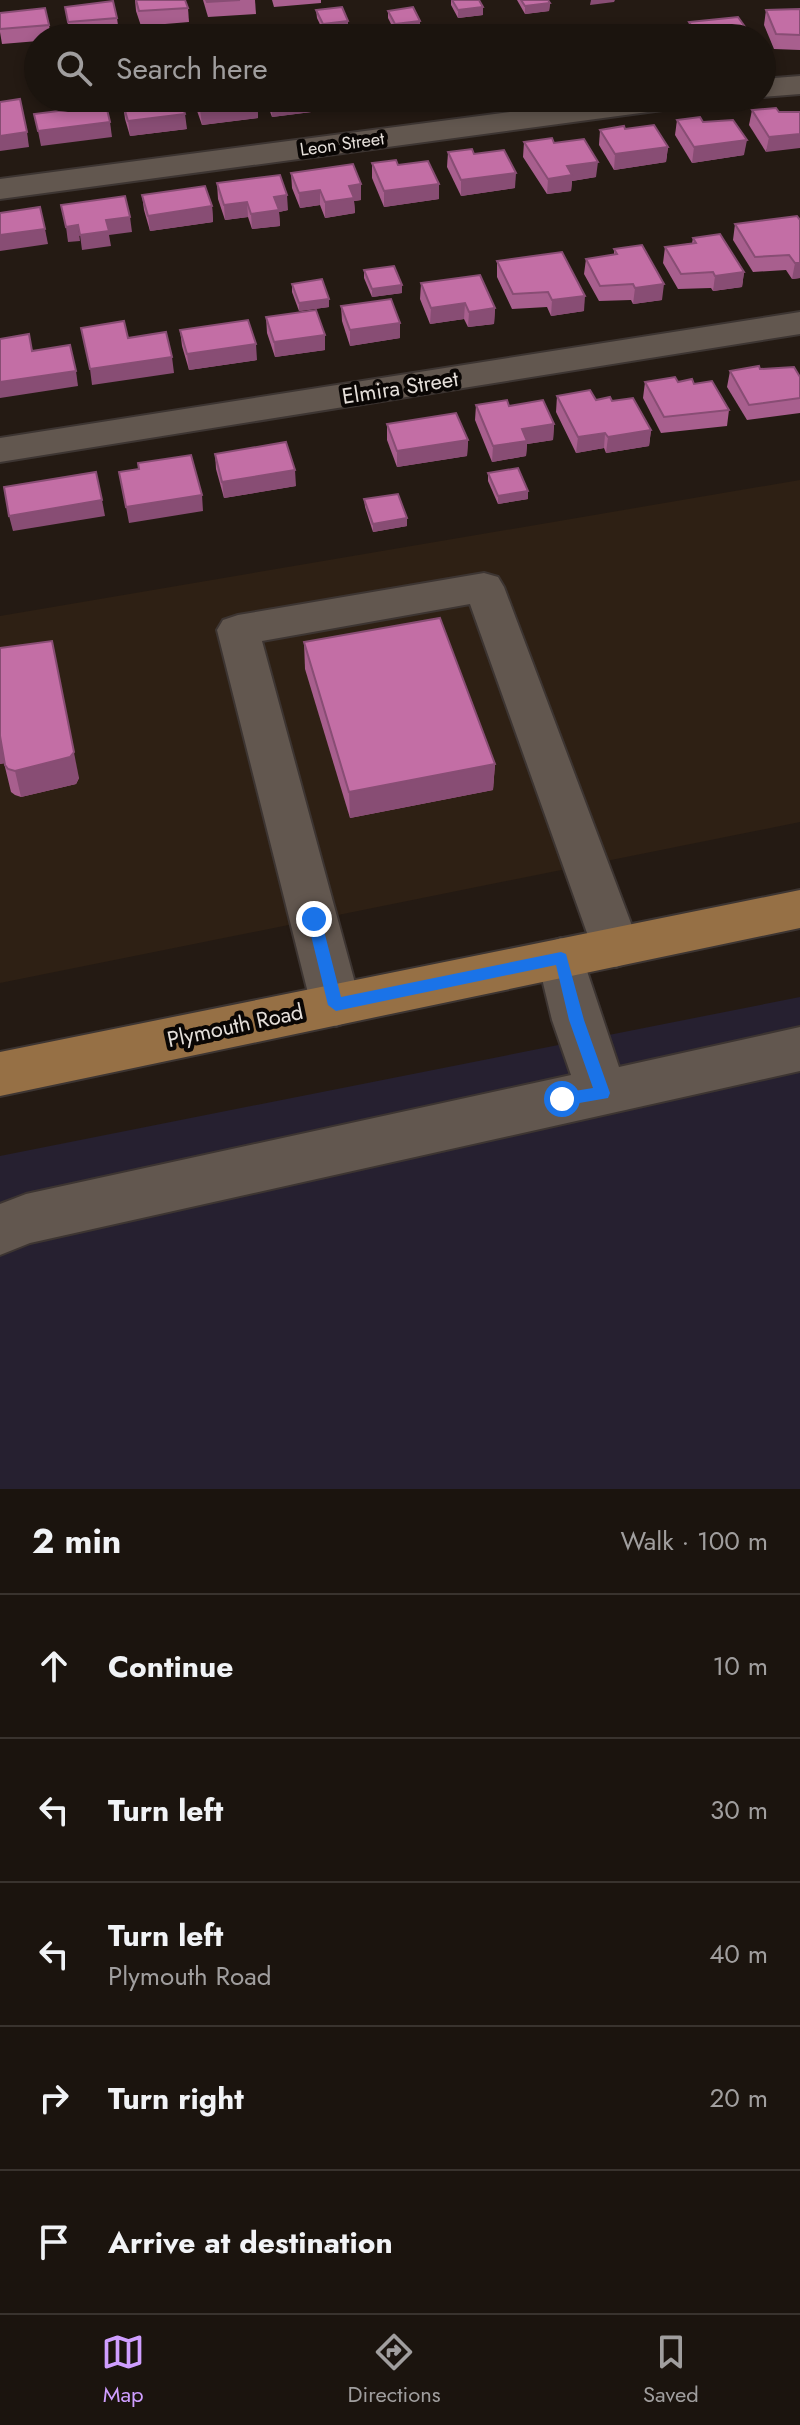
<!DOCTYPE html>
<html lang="en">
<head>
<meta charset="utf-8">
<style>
  :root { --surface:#1b140e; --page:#241d17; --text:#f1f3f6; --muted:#a09e9e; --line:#39332e; --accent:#cf9eff }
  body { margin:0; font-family:Jost,sans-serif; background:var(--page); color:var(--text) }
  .stop { position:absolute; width:24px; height:24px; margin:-18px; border:6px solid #1a73e8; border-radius:50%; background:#fff }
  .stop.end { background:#1a73e8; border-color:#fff; box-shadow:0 2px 8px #0008 }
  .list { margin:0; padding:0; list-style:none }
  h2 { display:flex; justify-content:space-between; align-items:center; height:104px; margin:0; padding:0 32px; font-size:34px }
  h2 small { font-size:26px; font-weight:400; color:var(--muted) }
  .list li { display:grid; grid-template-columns:52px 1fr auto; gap:24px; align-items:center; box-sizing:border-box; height:144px; padding:0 32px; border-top:2px solid var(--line) }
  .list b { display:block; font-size:30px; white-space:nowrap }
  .list p { margin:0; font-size:26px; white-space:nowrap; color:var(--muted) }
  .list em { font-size:26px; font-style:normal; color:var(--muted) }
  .icon { flex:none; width:44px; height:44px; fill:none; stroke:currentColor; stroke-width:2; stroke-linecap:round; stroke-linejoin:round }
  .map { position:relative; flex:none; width:800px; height:1489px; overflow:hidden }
  .search { position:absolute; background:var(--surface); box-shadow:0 4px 12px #0003; left:24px; right:24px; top:24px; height:88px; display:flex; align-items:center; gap:20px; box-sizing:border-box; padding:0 28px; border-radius:44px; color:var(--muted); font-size:30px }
  .sheet { height:824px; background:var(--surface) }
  nav { display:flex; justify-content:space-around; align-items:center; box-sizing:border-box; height:112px; border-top:2px solid var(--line); background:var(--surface); font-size:22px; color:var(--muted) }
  nav a { display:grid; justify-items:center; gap:4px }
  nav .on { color:var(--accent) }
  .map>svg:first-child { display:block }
  .built { fill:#2e2014 }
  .industrial { fill:#262030 }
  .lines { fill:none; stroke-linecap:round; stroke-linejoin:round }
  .minor-casing { stroke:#3d3532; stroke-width:4 }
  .major-casing { stroke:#3d3532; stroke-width:4 }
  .minor { fill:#62574f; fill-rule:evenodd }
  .major { fill:#967045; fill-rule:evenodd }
  .wall { fill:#a85f8e }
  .shaded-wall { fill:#884d74 }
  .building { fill:#c36ea5; stroke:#884d74; stroke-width:2 }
  .route { fill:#1a73e8 }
  .labels { text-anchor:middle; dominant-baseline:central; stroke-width:8; stroke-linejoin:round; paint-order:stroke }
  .far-street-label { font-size:18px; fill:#e5dfda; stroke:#0a0604 }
  .street-label { font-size:22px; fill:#e5dfda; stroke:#0a0604 }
</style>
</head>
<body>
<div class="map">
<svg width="800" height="1489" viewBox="0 0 800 1489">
  <rect width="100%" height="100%" fill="#241a13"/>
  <polygon class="built" points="800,480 800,822 0,983 0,616"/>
  <polygon class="industrial" points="800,997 800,1489 0,1489 0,1156"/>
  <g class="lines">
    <g class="minor-casing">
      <g id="minor">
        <polygon points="800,76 800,94 762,97 762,79"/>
        <polygon points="616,98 700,98 696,104 685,107 0,199 0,179"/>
        <polygon points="800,312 800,334 0,462 0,438"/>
        <polygon points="484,573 498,577 504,587 640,947 633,961 616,967 599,961 592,947 470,604 262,641 361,1005 353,1020 336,1026 319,1020 311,1005 217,630 223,620 238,615"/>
        <polygon points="561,938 578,944 619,1067 800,1027 800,1071 30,1243 0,1255 0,1204 26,1194 571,1075 552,1020 537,958 544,944"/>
      </g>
    </g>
    <g class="major-casing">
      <polygon id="major" points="800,890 800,928 0,1096 0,1052"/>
    </g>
    <use href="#minor" class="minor"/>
    <use href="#major" class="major"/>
  </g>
  <g class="wall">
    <polygon points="135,0 185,0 188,8 189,22 141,26 136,11"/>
    <polygon points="203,0 255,0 256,14 208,17"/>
    <polygon points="272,0 321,0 321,3 274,7"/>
    <polygon points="451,0 479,0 483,15 458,18 451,5"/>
    <polygon points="517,0 548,0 550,3 549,11 525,14"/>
    <polygon points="65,7 117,18 119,33 70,37"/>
    <polygon points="800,9 800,50 774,49 764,25 766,10"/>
    <polygon points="316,10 348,21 348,28 323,31 317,18"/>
    <polygon points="388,11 420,21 420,28 395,32 388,18"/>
    <polygon points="0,13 49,25 51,38 38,38 38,41 2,44 0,32"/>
    <polygon points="689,22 753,38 688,38"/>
    <polygon points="195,98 255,98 257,103 258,118 202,125 196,108"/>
    <polygon points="265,98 326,98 327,110 272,117"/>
    <polygon points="123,104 187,129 130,136 125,119"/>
    <polygon points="752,110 779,112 766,152 749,125"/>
    <polygon points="677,120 703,122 744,155 692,163 675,135"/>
    <polygon points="625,129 668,147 666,162 614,170 599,145 600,130"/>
    <polygon points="524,142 554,143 596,177 572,181 571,191 547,194 523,157"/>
    <polygon points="448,152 474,154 515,188 461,196 447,167"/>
    <polygon points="372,163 398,165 439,184 439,199 384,207 372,178"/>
    <polygon points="291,173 361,184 361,200 354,201 355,213 325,218 320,205 300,208 292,188"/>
    <polygon points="217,183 288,210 279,212 280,226 252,229 248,217 225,220 218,199"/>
    <polygon points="142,195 212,206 213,222 150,231 144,210"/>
    <polygon points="797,216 800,278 792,279 786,270 753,272 733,240 735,224"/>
    <polygon points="693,238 744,272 742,287 713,291 711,288 678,289 663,263 665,247 692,243"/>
    <polygon points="614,249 662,300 633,304 631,300 599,301 584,274 586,259 614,255"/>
    <polygon points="497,261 584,311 551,316 547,307 512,309 497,277"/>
    <polygon points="364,270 402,293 372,297 364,278"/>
    <polygon points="421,283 495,308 494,324 468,327 464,319 430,324 420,299"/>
    <polygon points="292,284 329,299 329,307 299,311 292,292"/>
    <polygon points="341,306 400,338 350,346 342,321"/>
    <polygon points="266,317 325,335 325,350 275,357 267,333"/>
    <polygon points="180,330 257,360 189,370 182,346"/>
    <polygon points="760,369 800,377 800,413 747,420 727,387 730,371"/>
    <polygon points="645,382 678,382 729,410 727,426 661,433 643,398"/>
    <polygon points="557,396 612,401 651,430 649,446 606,453 604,448 576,453 556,412"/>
    <polygon points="476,405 509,406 554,424 553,440 527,444 526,456 492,462 475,420"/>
    <polygon points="387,424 468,440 467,456 397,467 387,440"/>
    <polygon points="215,454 296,486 224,498 216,469"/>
    <polygon points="488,473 528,499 498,504 488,481"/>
    <polygon points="364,499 407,518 407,526 373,532 365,507"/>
    <polygon points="304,642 495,764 493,790 350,818 305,669"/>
    <polygon points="0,648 79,778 76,784 21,797 15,795 11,792 4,763 0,764"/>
  </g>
  <g class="shaded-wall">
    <polygon points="591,0 615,0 614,2 590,5"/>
    <polygon points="550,3 549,11 525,14 525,6"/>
    <polygon points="483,7 483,15 458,18 458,10"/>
    <polygon points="348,21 348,28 323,31 323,24"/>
    <polygon points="420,21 420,28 395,32 395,24"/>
    <polygon points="110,98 138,98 138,99 111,102"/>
    <polygon points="303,98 326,98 327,110 272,117 271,102"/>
    <polygon points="338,98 362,98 338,101"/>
    <polygon points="370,98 394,98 394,101 370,105"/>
    <polygon points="257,103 258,118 202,125 200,110"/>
    <polygon points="185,114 187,129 130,136 128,121"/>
    <polygon points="110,122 112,137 41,146 38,131"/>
    <polygon points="27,132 29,147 0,151 0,136"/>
    <polygon points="800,134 800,148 766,152 769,137"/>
    <polygon points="747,140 744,155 692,163 694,147"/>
    <polygon points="668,147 666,162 614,170 615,154"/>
    <polygon points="598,162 596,177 572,181 571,191 547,194 548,179 567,166"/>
    <polygon points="516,173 515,188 461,196 461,180"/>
    <polygon points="361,184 361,200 354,201 355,213 325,218 325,202 349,186"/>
    <polygon points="439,184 439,199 384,207 384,191"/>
    <polygon points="320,190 320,205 300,208 299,193"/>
    <polygon points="287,195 288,210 279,212 280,226 252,229 251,214 274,197"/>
    <polygon points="247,202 248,217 225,220 224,205"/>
    <polygon points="212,206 213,222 150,231 148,216"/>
    <polygon points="130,217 132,232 109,235 111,246 82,250 80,235 106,220"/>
    <polygon points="78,225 80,241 68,242 66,227"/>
    <polygon points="45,229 48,244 0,251 0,235"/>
    <polygon points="795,263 800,263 800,278 792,279"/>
    <polygon points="744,272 742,287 713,291 715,276"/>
    <polygon points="664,284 662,300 633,304 635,288"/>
    <polygon points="402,285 402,293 372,297 372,289"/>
    <polygon points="585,296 584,311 551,316 552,300"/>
    <polygon points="329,299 329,307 299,311 299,303"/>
    <polygon points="465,303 464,319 430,324 431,308"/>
    <polygon points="495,308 494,324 468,327 469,312"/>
    <polygon points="400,323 400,338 350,346 350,330"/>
    <polygon points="325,335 325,350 275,357 274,342"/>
    <polygon points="256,344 257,360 189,370 187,354"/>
    <polygon points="172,357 174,373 92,385 90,369"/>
    <polygon points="76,371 78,386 0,398 0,382"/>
    <polygon points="554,424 553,440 527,444 526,456 492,462 493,446 522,429"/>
    <polygon points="651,430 649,446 606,453 608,437"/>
    <polygon points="605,433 604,448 576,453 578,437"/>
    <polygon points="468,440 467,456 397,467 397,451"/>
    <polygon points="295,470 296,486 224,498 222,482"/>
    <polygon points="528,491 528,499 498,504 498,496"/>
    <polygon points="202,495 203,511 129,523 126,507"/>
    <polygon points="102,500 105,516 13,531 9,516"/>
    <polygon points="407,518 407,526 373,532 373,524"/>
    <polygon points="52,641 79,778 76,784 21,797 15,771"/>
    <polygon points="0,736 7,763 0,764"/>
    <polygon points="495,764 493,790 350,818 349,792"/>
  </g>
  <g class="building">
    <polygon points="136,0 185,0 188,8 139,11"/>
    <polygon points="206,0 240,0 207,2"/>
    <polygon points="452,0 479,0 483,7 458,10"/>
    <polygon points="521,0 548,0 550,3 525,6"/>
    <polygon points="113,1 117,18 68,22 65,7"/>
    <polygon points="342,7 348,21 323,24 316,10"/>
    <polygon points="413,7 420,21 395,24 388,11"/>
    <polygon points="45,8 49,25 0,29 0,13"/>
    <polygon points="800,9 800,35 776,34 766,10"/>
    <polygon points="738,17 753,38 730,38 728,36 700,38 689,22"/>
    <polygon points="668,25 676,38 623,38 618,31"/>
    <polygon points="207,26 211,38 184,38 181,30"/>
    <polygon points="598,34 600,38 566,38"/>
    <polygon points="169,98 180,98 185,114 128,121 123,104"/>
    <polygon points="196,98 255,98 257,103 200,110"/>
    <polygon points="269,98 303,98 271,102"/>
    <polygon points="20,99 27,132 0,136 0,102"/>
    <polygon points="106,105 110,122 38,131 34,114"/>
    <polygon points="776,108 779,112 800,112 800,134 769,137 752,110"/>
    <polygon points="700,117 703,122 733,120 747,140 694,147 677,120"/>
    <polygon points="654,125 668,147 615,154 600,130 624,126 625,129"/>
    <polygon points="552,138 554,143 584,139 598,162 567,166 572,175 548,179 524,142"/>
    <polygon points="472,149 474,154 504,150 516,173 461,180 448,152"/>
    <polygon points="396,160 398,165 428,161 439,184 384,191 372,163"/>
    <polygon points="353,164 361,184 349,186 354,198 325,202 320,190 299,193 291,173"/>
    <polygon points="280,175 287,195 274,197 279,210 251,214 247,202 224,205 217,183"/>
    <polygon points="205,186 212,206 148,216 142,195"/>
    <polygon points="125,196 130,217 106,220 109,231 80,235 78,225 66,227 61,205"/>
    <polygon points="40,207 45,229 0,235 0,213"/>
    <polygon points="797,216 800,220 800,263 795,263 789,255 755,257 735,224"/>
    <polygon points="720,234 744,272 715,276 713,272 681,274 665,247 696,243 693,238"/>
    <polygon points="642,245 664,284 635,288 633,284 600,286 586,259 617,254 614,249"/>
    <polygon points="562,252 585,296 552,300 548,292 513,294 497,261"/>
    <polygon points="394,266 402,285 372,289 364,270"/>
    <polygon points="480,275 495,308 469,312 465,303 431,308 421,283"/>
    <polygon points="322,279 329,299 299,303 292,284"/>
    <polygon points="391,299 400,323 350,330 341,306"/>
    <polygon points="316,310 325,335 274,342 266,317"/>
    <polygon points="248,320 256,344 187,354 180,330"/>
    <polygon points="124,321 128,338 166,332 172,357 90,369 81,328"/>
    <polygon points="29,334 32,351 70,345 76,371 0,382 0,339"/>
    <polygon points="759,366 760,369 794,367 800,377 800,398 749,405 730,371"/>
    <polygon points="675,377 678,382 692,379 694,384 712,381 729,410 664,417 645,382"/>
    <polygon points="590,390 596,400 610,397 612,401 633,398 651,430 608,437 605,433 578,437 557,396"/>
    <polygon points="507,400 509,406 543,400 554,424 522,429 527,441 493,446 476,405"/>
    <polygon points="456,413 468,440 397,451 387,424"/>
    <polygon points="286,442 295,470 222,482 215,454"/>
    <polygon points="191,455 202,495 126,507 119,472 139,469 138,463"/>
    <polygon points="518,468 528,491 498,496 488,473"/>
    <polygon points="96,472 102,500 9,516 4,487"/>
    <polygon points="398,494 407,518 373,524 364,499"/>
    <polygon points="440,618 495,764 349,792 304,642"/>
    <polygon points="52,641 74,752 70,757 15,771 8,769 5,765 0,736 0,648"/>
  </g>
  <polygon class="route" points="314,913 321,919 341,997 561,952 566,954 584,1020 610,1093 608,1098 562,1106 554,1099 562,1093 593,1088 569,1020 556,965 336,1011 328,1005 307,919"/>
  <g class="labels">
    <g class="far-street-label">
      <text transform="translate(342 144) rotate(-8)">Leon Street</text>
    </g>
    <g class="street-label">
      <text transform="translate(400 387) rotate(-9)">Elmira Street</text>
      <text transform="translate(235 1025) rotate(-12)">Plymouth Road</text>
    </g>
  </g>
</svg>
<div class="stop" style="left:562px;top:1099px"></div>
<div class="stop end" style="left:314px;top:919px"></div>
<div class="search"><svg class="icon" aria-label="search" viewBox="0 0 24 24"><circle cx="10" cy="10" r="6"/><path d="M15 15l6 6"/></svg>Search here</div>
</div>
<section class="sheet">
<h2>2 min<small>Walk · 100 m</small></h2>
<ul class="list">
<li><svg class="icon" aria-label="ahead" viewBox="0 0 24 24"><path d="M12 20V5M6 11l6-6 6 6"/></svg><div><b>Continue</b></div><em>10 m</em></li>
<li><svg class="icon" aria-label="left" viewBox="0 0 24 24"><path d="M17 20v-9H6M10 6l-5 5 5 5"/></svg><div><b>Turn left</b></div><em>30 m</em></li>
<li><svg class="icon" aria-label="left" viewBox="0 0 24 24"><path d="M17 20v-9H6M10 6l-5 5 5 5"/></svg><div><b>Turn left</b><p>Plymouth Road</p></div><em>40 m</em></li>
<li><svg class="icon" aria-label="right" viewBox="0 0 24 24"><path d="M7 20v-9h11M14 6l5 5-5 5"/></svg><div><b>Turn right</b></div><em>20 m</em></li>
<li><svg class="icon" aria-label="arrive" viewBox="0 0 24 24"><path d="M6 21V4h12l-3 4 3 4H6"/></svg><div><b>Arrive at destination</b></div></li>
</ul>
</section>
<nav>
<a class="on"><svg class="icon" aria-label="map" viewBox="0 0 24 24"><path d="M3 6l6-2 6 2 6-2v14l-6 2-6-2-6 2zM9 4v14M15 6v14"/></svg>Map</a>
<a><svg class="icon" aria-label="directions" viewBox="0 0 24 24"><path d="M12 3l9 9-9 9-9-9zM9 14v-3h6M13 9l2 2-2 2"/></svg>Directions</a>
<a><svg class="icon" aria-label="saved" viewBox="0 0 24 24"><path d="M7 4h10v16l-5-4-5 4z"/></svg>Saved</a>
</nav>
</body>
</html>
